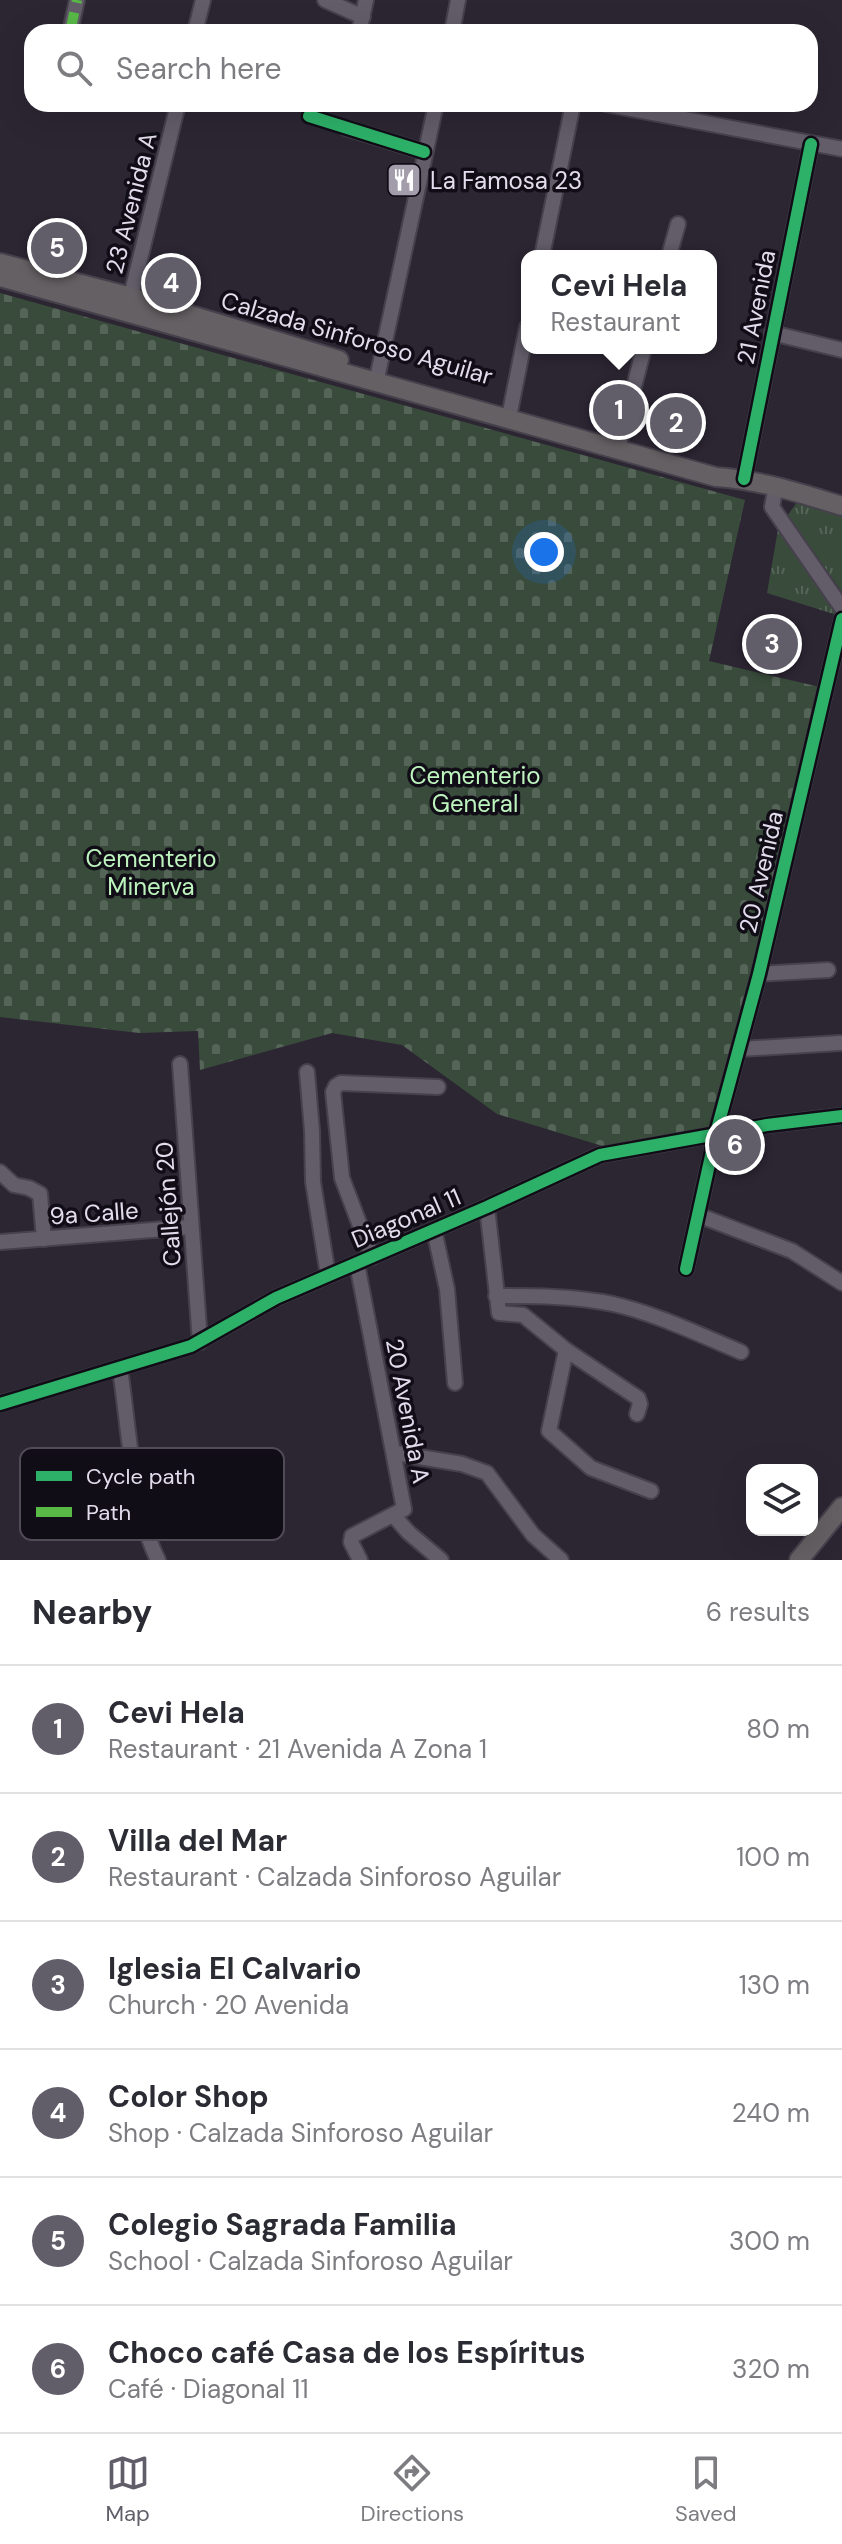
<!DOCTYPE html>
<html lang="en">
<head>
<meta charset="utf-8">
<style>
  :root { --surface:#fff; --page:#f7f7f7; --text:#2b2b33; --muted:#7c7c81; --line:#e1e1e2; --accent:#615e69 }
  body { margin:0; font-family:"DM Sans",sans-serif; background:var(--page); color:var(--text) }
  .controls { position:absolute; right:24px; bottom:24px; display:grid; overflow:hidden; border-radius:16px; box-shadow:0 8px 32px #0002 }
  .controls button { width:72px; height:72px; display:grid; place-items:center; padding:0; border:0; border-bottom:2px solid var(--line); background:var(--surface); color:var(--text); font:40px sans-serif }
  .you { position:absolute; left:544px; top:552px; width:28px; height:28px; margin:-20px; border:6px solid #fff; border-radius:50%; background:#1a73e8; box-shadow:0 0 0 12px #1a73e833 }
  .badge { display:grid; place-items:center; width:52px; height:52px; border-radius:50%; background:var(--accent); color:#fff; font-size:26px; font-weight:700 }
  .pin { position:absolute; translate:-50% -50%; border:4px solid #fff; box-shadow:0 2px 8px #0006 }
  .popup { position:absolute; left:521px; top:250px; width:196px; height:104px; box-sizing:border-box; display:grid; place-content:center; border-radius:16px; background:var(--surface); filter:drop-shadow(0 2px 6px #0005); font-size:26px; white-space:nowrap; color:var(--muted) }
  .popup b { font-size:30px; color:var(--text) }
  .popup::after { content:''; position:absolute; left:50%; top:100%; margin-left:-16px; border:16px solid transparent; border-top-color:var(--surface) }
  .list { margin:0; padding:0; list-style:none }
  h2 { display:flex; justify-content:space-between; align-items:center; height:104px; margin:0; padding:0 32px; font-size:34px }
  h2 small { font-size:26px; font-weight:400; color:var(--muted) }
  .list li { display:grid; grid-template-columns:52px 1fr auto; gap:24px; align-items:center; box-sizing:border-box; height:128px; padding:0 32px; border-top:2px solid var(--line) }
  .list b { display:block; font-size:30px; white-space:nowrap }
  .list p { margin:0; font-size:26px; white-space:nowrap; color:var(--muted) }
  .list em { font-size:26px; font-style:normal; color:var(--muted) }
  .icon { flex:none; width:44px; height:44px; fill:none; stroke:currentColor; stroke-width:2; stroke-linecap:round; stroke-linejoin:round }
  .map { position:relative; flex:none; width:842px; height:1560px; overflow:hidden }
  .search { position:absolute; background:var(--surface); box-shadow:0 8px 32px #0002; left:24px; right:24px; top:24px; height:88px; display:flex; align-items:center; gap:20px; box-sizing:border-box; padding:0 28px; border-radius:24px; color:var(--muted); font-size:30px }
  .sheet { height:872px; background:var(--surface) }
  nav { display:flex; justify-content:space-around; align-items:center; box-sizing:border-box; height:112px; border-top:2px solid var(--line); background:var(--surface); font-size:22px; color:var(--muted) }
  nav a { display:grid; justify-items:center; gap:4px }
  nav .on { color:var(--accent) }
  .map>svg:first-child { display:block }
  .cemetery { fill:url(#cemetery-stones) }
  .park { fill:url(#park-tufts) }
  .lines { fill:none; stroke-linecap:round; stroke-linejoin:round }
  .minor-casing { stroke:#46414c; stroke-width:18 }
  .major-casing { stroke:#46414c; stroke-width:22 }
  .minor { stroke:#625d69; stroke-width:14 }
  .major { stroke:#656063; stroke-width:18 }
  .quiet { stroke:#58b947; stroke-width:10; stroke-dasharray:20 10; stroke-linecap:butt }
  .cycleway-casing { stroke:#110d17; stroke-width:17 }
  .cycleway { stroke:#2db169; stroke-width:12 }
  .labels { text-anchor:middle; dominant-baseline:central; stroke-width:7; stroke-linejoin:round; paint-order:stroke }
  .poi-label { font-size:24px; fill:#e2dcec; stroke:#110d17; text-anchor:start }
  .street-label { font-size:24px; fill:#e2dcec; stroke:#110d17 }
  .park-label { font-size:24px; fill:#bdf4be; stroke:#110d17 }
  .key { fill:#110d17; stroke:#504b57; stroke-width:2 }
  .key-label { font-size:22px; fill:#e2dcec }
</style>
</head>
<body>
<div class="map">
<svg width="842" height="1560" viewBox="0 0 842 1560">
  <defs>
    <pattern id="cemetery-stones" width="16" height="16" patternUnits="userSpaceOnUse" patternTransform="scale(2)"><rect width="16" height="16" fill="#394c3b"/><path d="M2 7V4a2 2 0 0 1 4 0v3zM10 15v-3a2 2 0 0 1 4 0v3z" fill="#556558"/></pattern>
    <pattern id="park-tufts" width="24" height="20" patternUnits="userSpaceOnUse" patternTransform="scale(2)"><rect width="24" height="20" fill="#394c3b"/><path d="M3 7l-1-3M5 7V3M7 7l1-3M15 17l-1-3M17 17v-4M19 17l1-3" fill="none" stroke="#556558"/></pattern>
  </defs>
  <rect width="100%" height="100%" fill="#2c2633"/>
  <polygon class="cemetery" points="0,293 745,500 709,661 820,687 717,1126 609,1148 497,1114 402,1045 332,1033 200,1070 198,1031 139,1033 0,1017"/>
  <g class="park">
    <polygon points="797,502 842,516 842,592 788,515"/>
    <polygon points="780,518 840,616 767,593"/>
  </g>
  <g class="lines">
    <g class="minor-casing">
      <g id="minor">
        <polyline points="325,0 363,17"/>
        <polyline points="70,32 77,0"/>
        <polyline points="195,32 203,0"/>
        <polyline points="359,32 366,0"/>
        <polyline points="452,32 458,0"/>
        <polyline points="605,104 842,149"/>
        <polyline points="346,128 424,152"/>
        <polyline points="542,256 573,104"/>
        <polyline points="669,256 678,224"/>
        <polyline points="129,304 178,104"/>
        <polyline points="772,333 842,350"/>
        <polyline points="376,383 436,104"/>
        <polyline points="509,417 527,327"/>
        <polyline points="618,448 644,348"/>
        <polyline points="744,479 811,144"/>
        <polyline points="776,485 772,507 842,608"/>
        <polyline points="759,974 828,970"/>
        <polyline points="740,1049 840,1043"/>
        <polyline points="180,1064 200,1342"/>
        <polyline points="307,1072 312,1131 313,1182 328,1275"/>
        <polyline points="0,1172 14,1185 29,1188 40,1194 44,1239"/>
        <polyline points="487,1207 499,1313 523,1315 566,1350 638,1398 640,1404 637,1414"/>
        <polyline points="698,1215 792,1251 842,1283"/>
        <polyline points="434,1230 447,1289 455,1383"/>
        <polyline points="0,1242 191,1227"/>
        <polyline points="372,1257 342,1178 333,1092 336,1086 341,1083 438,1087"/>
        <polyline points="357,1264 404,1509 352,1536 351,1542 360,1560"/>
        <polyline points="686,1269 716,1133 759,974 842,619"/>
        <path d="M496,1296C534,1296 575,1296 613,1304C657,1314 700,1335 741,1352"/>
        <polyline points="566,1350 549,1431 591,1468 651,1491"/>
        <path d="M120,1369C129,1427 132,1508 158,1560"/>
        <polyline points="0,1404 191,1346 276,1298 487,1207 600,1155 767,1125 842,1116"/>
        <polyline points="395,1453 462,1464 487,1473 533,1535 561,1560"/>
        <polyline points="394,1516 409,1533 441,1560"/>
      </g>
    </g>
    <g class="major-casing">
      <g id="major">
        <polyline points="0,263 131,297 339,360"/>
        <path d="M0,277L716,477C760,480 800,493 842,506"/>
        <polyline points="799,1560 842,1507"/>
      </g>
    </g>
    <use href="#minor" class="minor"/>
    <use href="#major" class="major"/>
    <polyline class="quiet" points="70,32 77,0"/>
    <g class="cycleway-casing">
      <g id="cycleway">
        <polyline points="309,116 424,152"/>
        <polyline points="744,479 811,144"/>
        <polyline points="686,1269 716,1133 759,974 842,619"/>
        <polyline points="0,1404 191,1346 276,1298 487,1207 600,1155 767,1125 842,1116"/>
      </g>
    </g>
    <use href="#cycleway" class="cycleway"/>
  </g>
  <defs>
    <g id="restaurant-square" transform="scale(1.8)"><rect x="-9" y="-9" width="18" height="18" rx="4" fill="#a29cab" stroke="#110d17"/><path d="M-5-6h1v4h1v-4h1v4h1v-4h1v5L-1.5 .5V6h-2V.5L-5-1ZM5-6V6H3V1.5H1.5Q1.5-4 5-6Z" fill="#fff"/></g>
  </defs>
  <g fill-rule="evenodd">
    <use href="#restaurant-square" x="404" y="180"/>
  </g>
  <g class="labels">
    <g class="poi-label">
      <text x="430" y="180">La Famosa 23</text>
    </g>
    <g class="street-label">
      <text transform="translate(131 203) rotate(-76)">23 Avenida A</text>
      <text transform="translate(756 307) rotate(-79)">21 Avenida</text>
      <text transform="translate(357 338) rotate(16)">Calzada Sinforoso Aguilar</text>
      <text transform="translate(761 872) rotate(-77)">20 Avenida</text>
      <text transform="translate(168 1204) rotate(-94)">Callejón 20</text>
      <text transform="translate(94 1213) rotate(-4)">9a Calle</text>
      <text transform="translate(406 1218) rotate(-23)">Diagonal 11</text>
      <text transform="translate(408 1411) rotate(79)">20 Avenida A</text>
    </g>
    <g class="park-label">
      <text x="475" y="775">Cementerio<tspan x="475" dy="28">General</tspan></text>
      <text x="151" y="858">Cementerio<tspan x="151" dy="28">Minerva</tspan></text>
    </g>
  </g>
  <rect x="20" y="1448" width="264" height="92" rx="12" class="key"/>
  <rect x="36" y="1471" width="36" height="10" fill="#2db169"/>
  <rect x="36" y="1507" width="36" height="10" fill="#58b947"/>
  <g class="key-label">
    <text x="86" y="1484">Cycle path</text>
    <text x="86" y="1520">Path</text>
  </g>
</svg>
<div class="controls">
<button><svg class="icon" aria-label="layers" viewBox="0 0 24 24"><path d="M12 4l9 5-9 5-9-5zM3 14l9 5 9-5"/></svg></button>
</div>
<div class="you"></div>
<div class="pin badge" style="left:619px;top:410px">1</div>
<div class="popup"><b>Cevi Hela</b>Restaurant</div>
<div class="pin badge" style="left:676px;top:423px">2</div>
<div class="pin badge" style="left:772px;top:644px">3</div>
<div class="pin badge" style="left:171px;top:283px">4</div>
<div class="pin badge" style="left:57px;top:248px">5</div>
<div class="pin badge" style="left:735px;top:1145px">6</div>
<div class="search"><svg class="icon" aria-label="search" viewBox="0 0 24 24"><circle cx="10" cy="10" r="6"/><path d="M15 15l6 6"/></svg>Search here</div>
</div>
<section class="sheet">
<h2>Nearby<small>6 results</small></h2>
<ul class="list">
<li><span class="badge">1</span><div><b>Cevi Hela</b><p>Restaurant · 21 Avenida A Zona 1</p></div><em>80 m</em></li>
<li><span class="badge">2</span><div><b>Villa del Mar</b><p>Restaurant · Calzada Sinforoso Aguilar</p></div><em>100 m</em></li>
<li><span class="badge">3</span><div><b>Iglesia El Calvario</b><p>Church · 20 Avenida</p></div><em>130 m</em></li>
<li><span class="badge">4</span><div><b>Color Shop</b><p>Shop · Calzada Sinforoso Aguilar</p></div><em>240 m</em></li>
<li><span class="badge">5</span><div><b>Colegio Sagrada Familia</b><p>School · Calzada Sinforoso Aguilar</p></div><em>300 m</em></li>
<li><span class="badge">6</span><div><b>Choco café Casa de los Espíritus</b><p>Café · Diagonal 11</p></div><em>320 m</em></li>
</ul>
</section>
<nav>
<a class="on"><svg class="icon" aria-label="map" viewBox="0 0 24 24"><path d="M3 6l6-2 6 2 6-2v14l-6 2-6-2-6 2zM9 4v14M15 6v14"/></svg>Map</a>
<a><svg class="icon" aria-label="directions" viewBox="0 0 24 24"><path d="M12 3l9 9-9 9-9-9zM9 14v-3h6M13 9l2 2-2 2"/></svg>Directions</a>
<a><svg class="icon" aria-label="saved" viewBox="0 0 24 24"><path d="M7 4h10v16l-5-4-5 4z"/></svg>Saved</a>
</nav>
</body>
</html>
